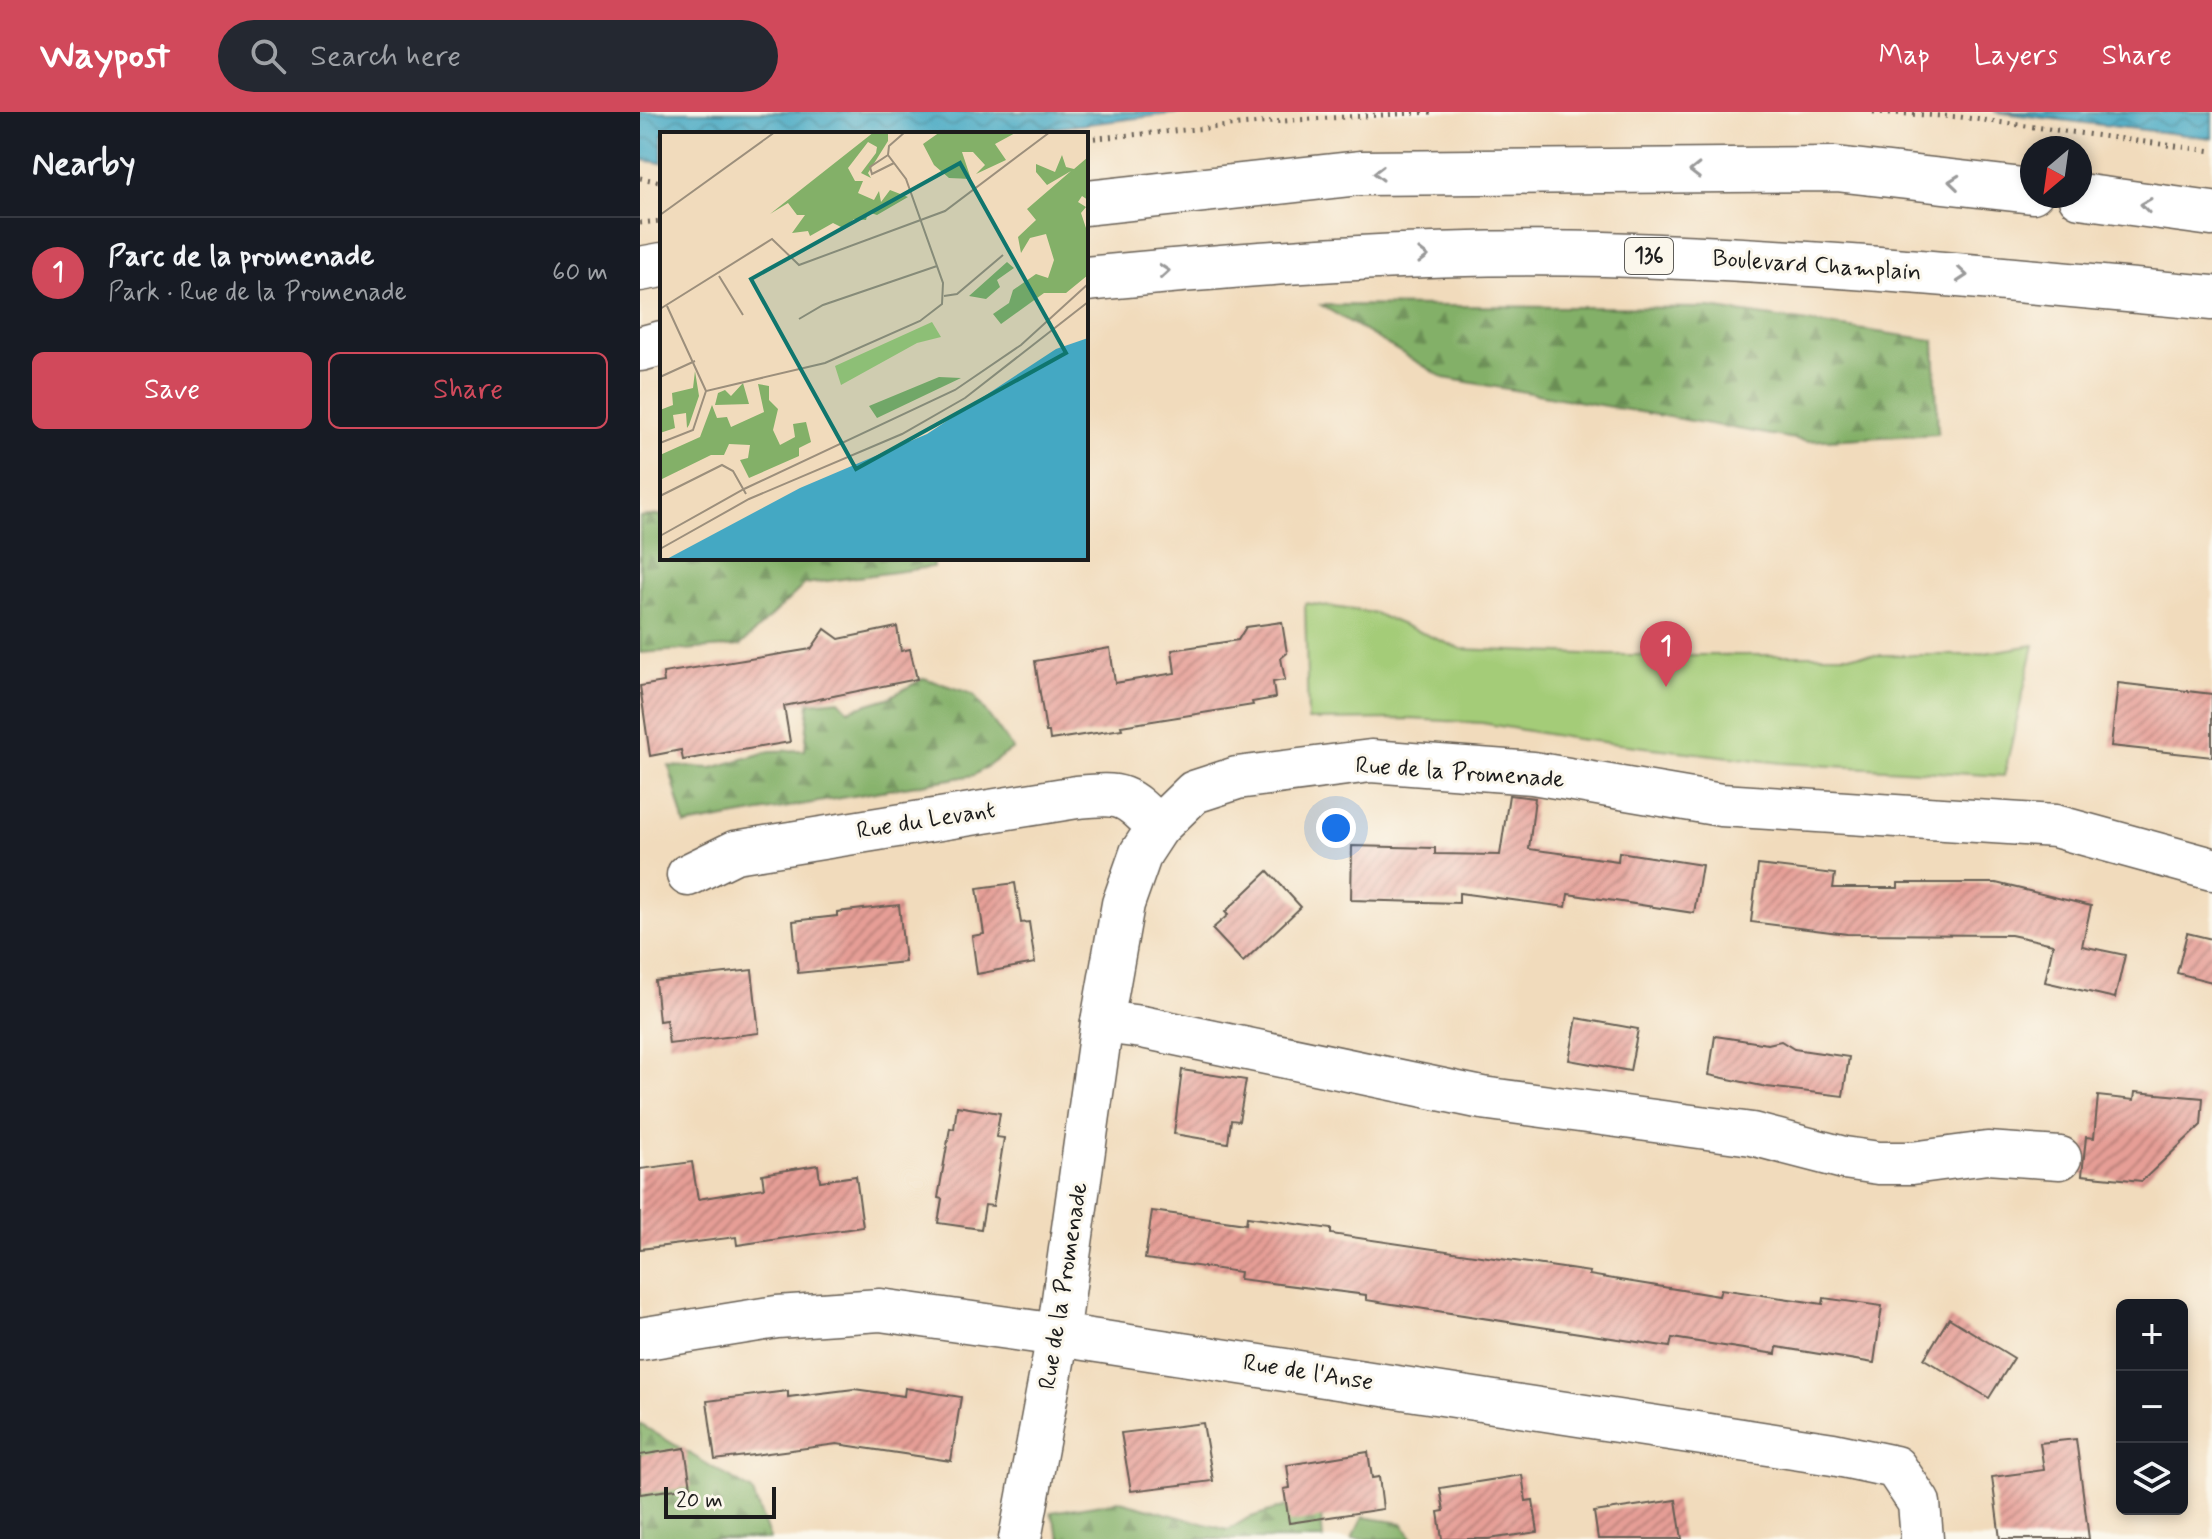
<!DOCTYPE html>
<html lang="en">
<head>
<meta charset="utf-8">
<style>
  :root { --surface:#171b24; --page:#242831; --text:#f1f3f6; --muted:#9ea1a6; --line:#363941; --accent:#d1495b }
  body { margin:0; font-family:Mynerve,sans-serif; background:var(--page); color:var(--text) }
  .controls { position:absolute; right:24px; bottom:24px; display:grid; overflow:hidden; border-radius:12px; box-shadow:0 4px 12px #0003 }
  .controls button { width:72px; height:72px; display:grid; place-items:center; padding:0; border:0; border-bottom:2px solid var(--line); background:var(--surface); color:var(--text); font:40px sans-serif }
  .compass { position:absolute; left:1380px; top:24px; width:72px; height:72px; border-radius:50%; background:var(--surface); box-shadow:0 4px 12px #0003; rotate:209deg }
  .scale { position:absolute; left:24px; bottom:20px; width:112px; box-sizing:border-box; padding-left:8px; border:4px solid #1c1c1c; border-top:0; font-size:22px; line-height:28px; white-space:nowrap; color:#1c1c1c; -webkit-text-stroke:6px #fbf7ec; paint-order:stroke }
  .you { position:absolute; left:696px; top:716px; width:28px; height:28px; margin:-20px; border:6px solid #fff; border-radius:50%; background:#1a73e8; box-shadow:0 0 0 12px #1a73e833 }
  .badge { display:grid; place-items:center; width:52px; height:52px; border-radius:50%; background:var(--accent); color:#fff; font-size:26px; font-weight:700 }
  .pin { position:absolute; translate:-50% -66px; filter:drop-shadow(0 2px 4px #0008) }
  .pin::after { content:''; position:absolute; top:42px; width:28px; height:24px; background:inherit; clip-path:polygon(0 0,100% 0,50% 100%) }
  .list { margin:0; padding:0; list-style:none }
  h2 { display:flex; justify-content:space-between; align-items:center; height:104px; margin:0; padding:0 32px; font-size:34px }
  h2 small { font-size:26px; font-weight:400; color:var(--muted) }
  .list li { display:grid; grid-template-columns:52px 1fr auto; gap:24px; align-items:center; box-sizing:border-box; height:112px; padding:0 32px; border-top:2px solid var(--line) }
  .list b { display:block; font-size:30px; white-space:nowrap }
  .list p { margin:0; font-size:26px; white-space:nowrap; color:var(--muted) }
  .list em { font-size:26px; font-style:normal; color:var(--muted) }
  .actions { display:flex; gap:16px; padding:24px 32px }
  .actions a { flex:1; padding:18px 0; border:2px solid var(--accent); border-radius:12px; text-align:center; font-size:28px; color:var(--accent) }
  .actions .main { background:var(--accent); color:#fff }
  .icon { flex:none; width:44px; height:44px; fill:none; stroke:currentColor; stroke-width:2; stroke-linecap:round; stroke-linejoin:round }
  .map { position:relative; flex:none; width:1572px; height:1427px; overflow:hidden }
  header { display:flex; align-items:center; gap:48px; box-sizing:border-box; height:112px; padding:0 40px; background:var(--accent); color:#fff }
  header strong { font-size:38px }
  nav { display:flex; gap:44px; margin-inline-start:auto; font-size:28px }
  .search { width:560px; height:72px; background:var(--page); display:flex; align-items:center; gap:20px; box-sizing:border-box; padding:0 28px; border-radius:44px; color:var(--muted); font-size:30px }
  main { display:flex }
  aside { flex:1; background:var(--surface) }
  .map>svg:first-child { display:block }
  .forest { fill:url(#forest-firs); stroke:#506642; stroke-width:2 }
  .park { fill:#a4cc78; stroke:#60744a; stroke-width:2 }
  .water { fill:url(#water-waves); stroke:#306270; stroke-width:2 }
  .building { fill:url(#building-hatch) }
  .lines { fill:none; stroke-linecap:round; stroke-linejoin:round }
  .minor-casing { stroke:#675f54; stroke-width:45 }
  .major-casing { stroke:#675f54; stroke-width:47 }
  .path { stroke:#675f54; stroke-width:5; stroke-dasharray:2 6; stroke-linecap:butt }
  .minor { stroke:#fff; stroke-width:42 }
  .major { stroke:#fff; stroke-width:44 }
  .oneway { stroke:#999 }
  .labels { text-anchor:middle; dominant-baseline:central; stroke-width:6; stroke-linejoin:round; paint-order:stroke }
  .shield { fill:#fbf7ec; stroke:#5f5e5a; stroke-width:2 }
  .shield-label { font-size:22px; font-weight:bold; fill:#1c1c1c }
  .street-label { font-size:24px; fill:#1c1c1c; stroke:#fbf7ec }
  .inset-road { fill:none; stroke:#9c8f7c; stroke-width:2 }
  .view { fill:#0f766e; fill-opacity:0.15; stroke:#0f766e; stroke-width:4 }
  .inset-edge { fill:none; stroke:#1c1c1c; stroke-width:4 }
</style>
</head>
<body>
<header>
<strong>Waypost</strong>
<div class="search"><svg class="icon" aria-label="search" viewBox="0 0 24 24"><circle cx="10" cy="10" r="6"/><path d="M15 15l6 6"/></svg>Search here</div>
<nav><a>Map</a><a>Layers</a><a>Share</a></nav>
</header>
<main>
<aside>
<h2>Nearby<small></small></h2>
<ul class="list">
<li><span class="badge">1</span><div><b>Parc de la promenade</b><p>Park · Rue de la Promenade</p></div><em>60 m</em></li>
</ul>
<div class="actions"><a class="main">Save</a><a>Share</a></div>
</aside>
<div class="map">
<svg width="1572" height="1427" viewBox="0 0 1572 1427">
  <defs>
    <pattern id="forest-firs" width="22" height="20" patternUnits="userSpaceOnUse" patternTransform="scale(2)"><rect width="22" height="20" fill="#83b068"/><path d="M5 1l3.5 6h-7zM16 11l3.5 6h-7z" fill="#6a8e55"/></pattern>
    <pattern id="water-waves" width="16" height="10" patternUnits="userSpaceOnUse" patternTransform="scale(2)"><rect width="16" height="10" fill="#44a8c3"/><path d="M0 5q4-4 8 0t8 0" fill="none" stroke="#38889e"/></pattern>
    <pattern id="building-hatch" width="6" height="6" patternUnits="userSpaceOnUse" patternTransform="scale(2)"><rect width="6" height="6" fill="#e69e96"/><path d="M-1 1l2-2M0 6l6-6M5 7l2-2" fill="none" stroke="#ba807a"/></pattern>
  </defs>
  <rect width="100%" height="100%" fill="#fbf7ec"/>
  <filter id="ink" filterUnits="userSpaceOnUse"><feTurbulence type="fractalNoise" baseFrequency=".0125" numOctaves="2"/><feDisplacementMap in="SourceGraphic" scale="16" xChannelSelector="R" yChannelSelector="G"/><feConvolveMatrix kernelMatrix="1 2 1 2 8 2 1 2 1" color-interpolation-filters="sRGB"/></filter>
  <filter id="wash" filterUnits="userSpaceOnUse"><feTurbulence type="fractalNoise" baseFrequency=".006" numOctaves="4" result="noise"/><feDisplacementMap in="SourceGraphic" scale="32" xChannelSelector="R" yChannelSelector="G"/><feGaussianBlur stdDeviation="1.8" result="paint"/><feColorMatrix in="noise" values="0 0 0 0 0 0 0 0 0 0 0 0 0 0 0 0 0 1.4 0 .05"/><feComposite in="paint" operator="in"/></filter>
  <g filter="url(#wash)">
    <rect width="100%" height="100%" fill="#f1dbbc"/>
    <g class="forest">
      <polygon points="681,193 1070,196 1294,228 1298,322 1166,329 804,266"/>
      <polygon points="22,403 22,446 292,446 293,455 165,472 100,534 0,541 0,405"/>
      <polygon points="284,566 333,582 373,637 334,663 45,713 29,654 72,656 130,639 165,638 169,591 199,588 208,598 248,586"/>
      <polygon points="0,1312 112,1379 130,1427 0,1427"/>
      <polygon points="480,1389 588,1418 608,1406 646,1394 681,1405 683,1427 421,1427 411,1400"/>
      <polygon points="723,1405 762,1411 773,1427 712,1427"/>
    </g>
    <polygon class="park" points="665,491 734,501 821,537 969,543 1332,543 1394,533 1364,664 1142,651 936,627 842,611 769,607 668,608"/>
    <g class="water">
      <polygon points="0,0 547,0 365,22 22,22 22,51 0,48"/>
      <polygon points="1354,0 1572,0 1572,26"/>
    </g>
    <g id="blocks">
      <g class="building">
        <polygon points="642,510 647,541 641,546 645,568 633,570 635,586 612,590 613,593 481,614 482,617 410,628 409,620 406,620 395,549 470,536 475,571 535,561 532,538 598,528 606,515"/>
        <polygon points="257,515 261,539 270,537 277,567 144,594 150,630 43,648 41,638 10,644 0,574 24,570 23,561 171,537 185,517 199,527"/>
        <polygon points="1478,571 1572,582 1572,645 1471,634"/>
        <polygon points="869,683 895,686 889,737 978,749 979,740 1062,753 1054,801 928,782 926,795 819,781 819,791 711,788 712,734 795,736 795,742 860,743"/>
        <polygon points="1118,753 1195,762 1193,776 1258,776 1258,771 1356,771 1451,794 1442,834 1485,843 1475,886 1405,870 1413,832 1371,823 1207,822 1111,810"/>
        <polygon points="628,759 661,795 603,850 572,817 588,803 585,800"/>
        <polygon points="375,771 381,811 389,810 395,851 337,862 332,824 344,822 337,776"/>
        <polygon points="259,793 265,850 158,861 153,809 197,804 197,800"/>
        <polygon points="1547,821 1572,827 1572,870 1537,861"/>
        <polygon points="112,858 119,921 29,932 26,908 19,909 15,869"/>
        <polygon points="937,906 998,917 990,959 929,948"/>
        <polygon points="1075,924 1128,932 1141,929 1154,937 1209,945 1203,984 1127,975 1069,963"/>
        <polygon points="542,958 606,968 599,1009 591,1008 588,1031 534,1022"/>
        <polygon points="1495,980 1563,986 1561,1013 1502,1069 1442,1063 1446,1025 1454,1026 1458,984 1494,988"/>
        <polygon points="317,994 360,1001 356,1025 364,1026 353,1094 345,1093 341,1117 298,1111 302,1087 298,1086 310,1016 314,1017"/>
        <polygon points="52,1050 58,1087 124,1076 122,1062 178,1053 180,1069 216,1064 223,1115 97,1133 96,1125 0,1137 0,1057"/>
        <polygon points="512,1099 606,1112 607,1105 691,1117 691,1122 950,1160 949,1163 1079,1184 1081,1177 1183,1192 1184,1186 1242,1194 1234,1251 1137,1235 1136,1242 1032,1226 1030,1235 726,1188 726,1183 599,1167 600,1160 505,1147"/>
        <polygon points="1309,1206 1374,1246 1349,1286 1284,1247"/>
        <polygon points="265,1276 321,1285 311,1349 197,1332 75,1348 67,1289 148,1279 148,1285 214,1277 264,1284"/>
        <polygon points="563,1311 573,1369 491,1379 481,1321"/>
        <polygon points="1436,1327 1449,1427 1360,1427 1352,1365 1404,1358 1400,1331"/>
        <polygon points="45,1336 51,1375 0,1382 0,1343"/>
        <polygon points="728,1340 732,1366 739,1365 743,1397 649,1411 644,1377 650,1376 647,1353"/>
        <polygon points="882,1363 886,1389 893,1388 898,1420 848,1427 802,1427 798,1400 804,1399 800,1376"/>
        <polygon points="1036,1388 1042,1427 958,1427 954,1400"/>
      </g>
    </g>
  </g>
  <g filter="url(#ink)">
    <use href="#blocks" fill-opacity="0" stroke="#675f54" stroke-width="2"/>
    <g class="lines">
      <g class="minor-casing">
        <g id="minor">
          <path d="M48,763L95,740L437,685C484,681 485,682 518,715"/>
          <polyline points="462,910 502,915 842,986 1112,1022 1204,1046 1239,1051 1272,1051 1347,1041 1420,1046"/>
          <polyline points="0,1227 137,1205 240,1198 418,1223 1193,1342 1255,1355 1279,1391 1282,1427"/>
          <polyline points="380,1427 418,1223 462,910 483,792 501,741 518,715 554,680 597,666 731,649 893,661 1081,693 1415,714 1572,757"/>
        </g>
      </g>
      <g class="major-casing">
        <g id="major">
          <polyline points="1440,84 1572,102"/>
          <polyline points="446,91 720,61 1196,57 1392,79"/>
          <polyline points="0,157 22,153"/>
          <path d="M446,167C618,150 791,138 964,142C1167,148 1370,167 1572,186"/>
          <polyline points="0,237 22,231"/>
        </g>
      </g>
      <g class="path">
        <polyline points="1233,0 1320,5 1572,39"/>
        <polyline points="446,27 655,8 793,0"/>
        <polyline points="0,66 22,70"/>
        <polyline points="0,111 22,109"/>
      </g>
      <use href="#minor" class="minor"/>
      <use href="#major" class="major"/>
    </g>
    <defs><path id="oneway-chevron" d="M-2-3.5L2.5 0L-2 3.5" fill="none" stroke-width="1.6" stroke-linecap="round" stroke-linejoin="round" transform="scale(2)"/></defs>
    <g class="oneway">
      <use href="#oneway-chevron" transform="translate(1055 59) rotate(179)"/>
      <use href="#oneway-chevron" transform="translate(739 61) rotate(180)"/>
      <use href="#oneway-chevron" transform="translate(1314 70) rotate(-174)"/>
      <use href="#oneway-chevron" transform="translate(1506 93) rotate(-172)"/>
      <use href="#oneway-chevron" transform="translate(783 144)"/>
      <use href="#oneway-chevron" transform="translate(524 159) rotate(-5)"/>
      <use href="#oneway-chevron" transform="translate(1322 163) rotate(5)"/>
    </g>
  </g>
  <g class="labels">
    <rect class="shield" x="985" y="126" width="48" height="36" rx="6"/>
    <g class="shield-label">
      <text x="1009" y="144">136</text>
    </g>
    <g class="street-label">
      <text transform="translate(1177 154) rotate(4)">Boulevard Champlain</text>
      <text transform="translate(820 661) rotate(4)">Rue de la Promenade</text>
      <text transform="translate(286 709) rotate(-9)">Rue du Levant</text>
      <text transform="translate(424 1174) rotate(-81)">Rue de la Promenade</text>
      <text transform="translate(668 1261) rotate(9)">Rue de l'Anse</text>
    </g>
  </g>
  <g transform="translate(20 20)">
    <rect width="428" height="428" fill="#f1dbbc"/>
    <path d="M214,0H228V9L208,41L211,46L201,41L216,21L217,15L208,10L188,36L195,49H203L198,61L214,68L219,59L221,70L230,58L248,65L217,83L208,80L206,88L194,87L183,96L173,91L150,104L148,99L132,101L145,83H137L128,71L110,82ZM280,0H357L335,12L346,28L316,42L325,33L313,20H302L311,47L289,46L274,33L263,12ZM402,23L406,35L414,37L428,25V68L422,64L418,70L426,75L421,81L428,102V143L406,161H384L341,192L333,182L349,171L353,158L376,142L388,146L394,128L386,102L370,106L361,121L358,105L376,88L367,77L411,39L387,53L376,40V32L395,40ZM347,130L354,136L337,148L340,155L326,167L309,164ZM35,239L39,264L29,293L27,296L26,281L13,283L15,296L0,301V278L13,273L12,261L33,256ZM279,245L301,246L217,286L209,274ZM83,251L89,272L55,273L58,261L65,258L71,264ZM98,252L109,254V268L118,277L113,298L120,313L135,305L133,292L146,290L151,310L139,316V324L89,346L80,328L88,326L90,313L69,312L64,323H51L0,348V323L40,305L52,273L57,286L67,285L71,295L104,280Z" fill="#83b068"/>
    <path d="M272,190L281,205L257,211L181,253L175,234Z" fill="#a4cc78"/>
    <path d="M428,206V428H5L140,356L267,302L396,217Z" fill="#44a8c3"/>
    <path class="inset-road" d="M228,23L210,35L212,42L234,31M0,83L115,0M59,144L83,183M284,164L297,162L343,123M7,174L46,259M0,177L112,107L139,133L285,79L390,0M139,187L163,173L277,134M0,245L35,229M0,311L33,298L46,259L165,231L260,189L282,172L283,151L246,47L228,23L229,14L245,0M0,364L62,333L73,339L86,362M0,404L84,357L295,258L361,213L428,152M0,417L89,367L242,302L305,266L428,170"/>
    <path class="view" d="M300,31L406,221L196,337L91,147Z"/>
    <rect width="428" height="428" class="inset-edge"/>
  </g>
</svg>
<div class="controls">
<button>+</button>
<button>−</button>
<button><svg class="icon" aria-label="layers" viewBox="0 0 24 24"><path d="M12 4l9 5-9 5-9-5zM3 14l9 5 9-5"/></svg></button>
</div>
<svg class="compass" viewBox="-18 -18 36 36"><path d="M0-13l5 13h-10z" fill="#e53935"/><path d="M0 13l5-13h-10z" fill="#9ea1a6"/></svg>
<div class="scale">20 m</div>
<div class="you"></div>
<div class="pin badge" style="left:1026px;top:575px">1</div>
</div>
</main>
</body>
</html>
